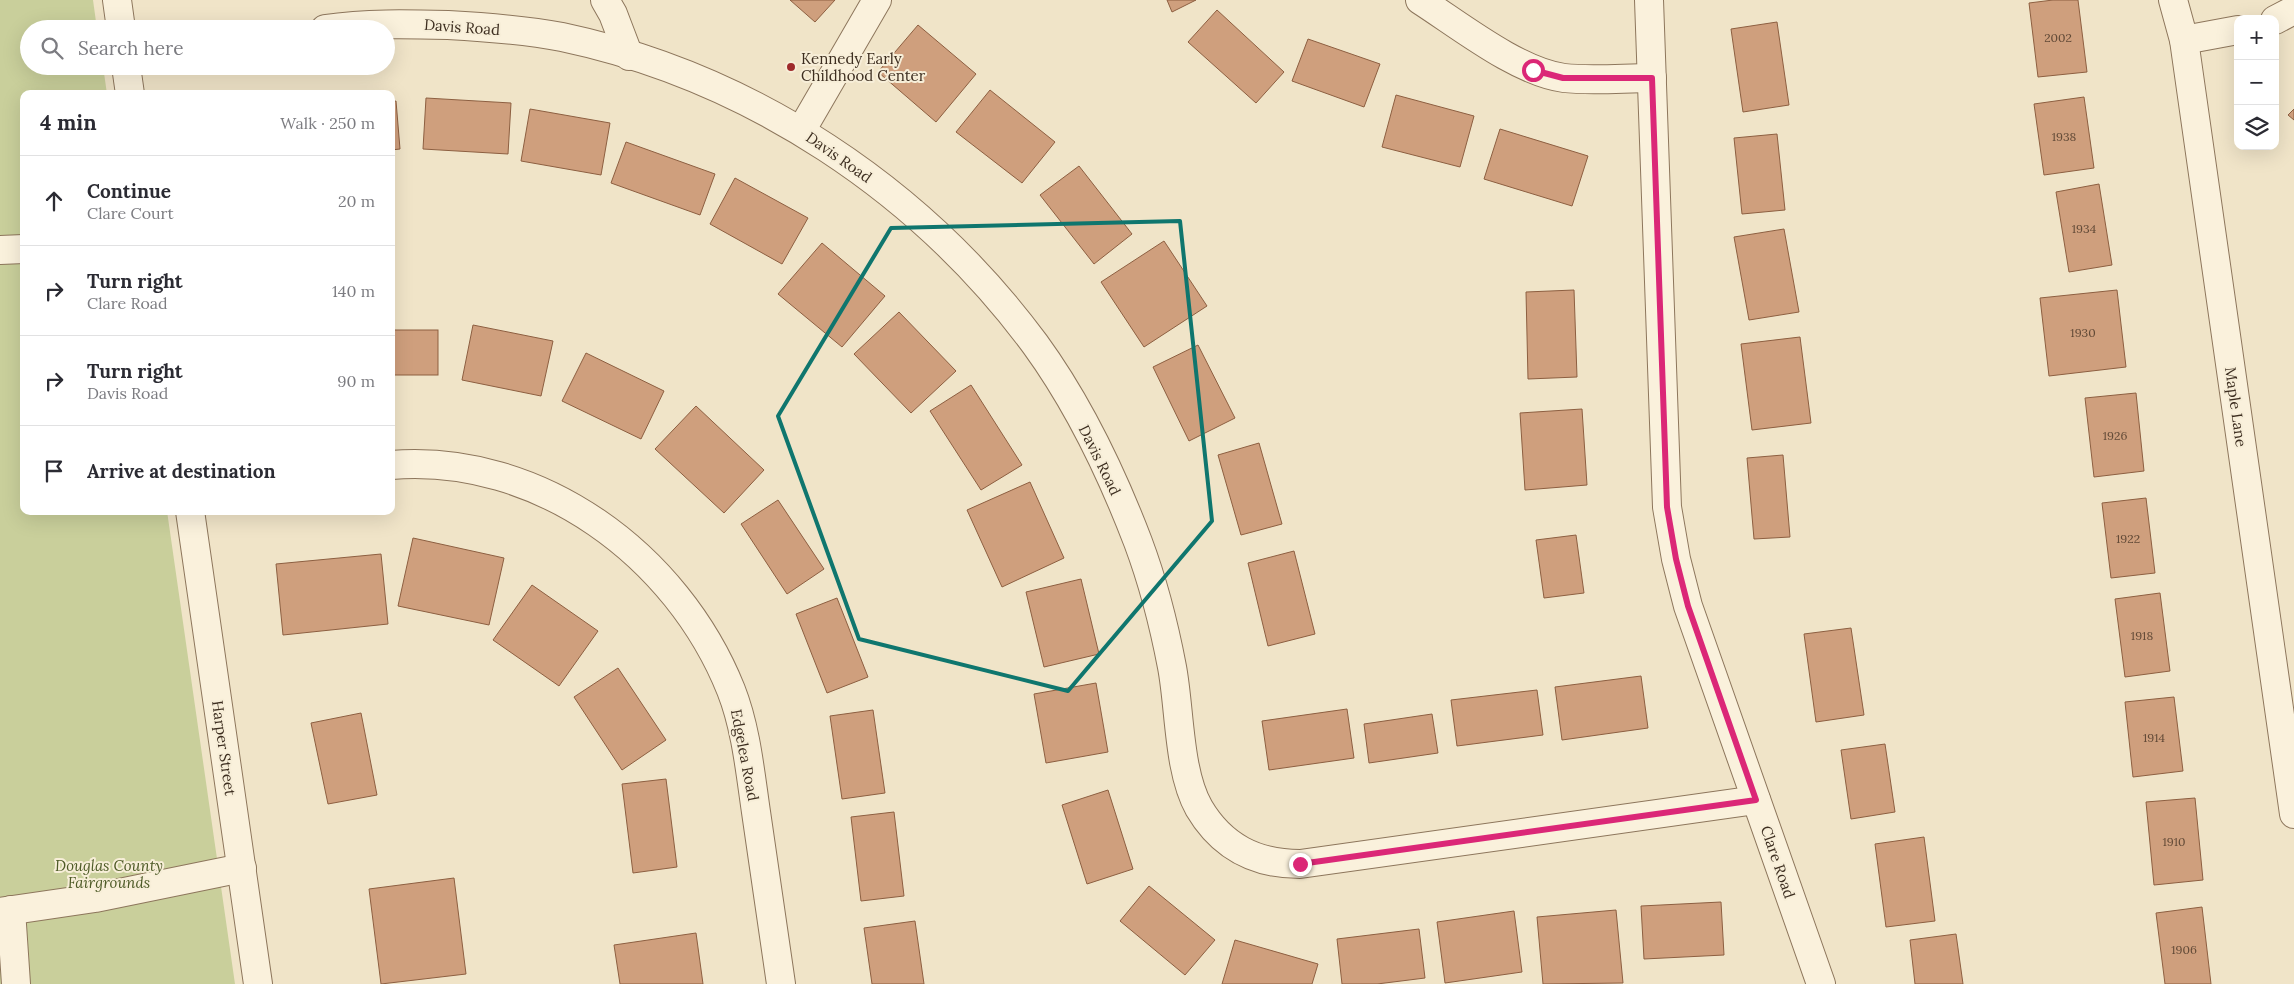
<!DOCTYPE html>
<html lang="en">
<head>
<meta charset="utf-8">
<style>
  :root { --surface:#fff; --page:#f2f2f3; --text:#2b2b33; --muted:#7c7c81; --line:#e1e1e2 }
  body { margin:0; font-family:Lora,serif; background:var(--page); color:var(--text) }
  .controls { position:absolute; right:15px; top:15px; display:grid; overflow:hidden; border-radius:10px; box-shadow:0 5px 20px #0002 }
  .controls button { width:45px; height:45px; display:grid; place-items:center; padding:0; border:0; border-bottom:1px solid var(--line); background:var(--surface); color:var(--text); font:25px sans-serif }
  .stop { position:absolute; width:15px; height:15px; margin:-11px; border:4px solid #db2777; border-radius:50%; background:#fff }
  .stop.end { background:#db2777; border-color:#fff; box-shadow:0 1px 5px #0008 }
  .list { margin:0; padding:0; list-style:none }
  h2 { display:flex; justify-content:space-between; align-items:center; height:65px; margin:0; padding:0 20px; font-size:21px }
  h2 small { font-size:16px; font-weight:400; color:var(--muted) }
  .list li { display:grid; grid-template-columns:32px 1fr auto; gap:15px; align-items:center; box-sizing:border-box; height:90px; padding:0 20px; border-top:1px solid var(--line) }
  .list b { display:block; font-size:19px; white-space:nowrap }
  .list p { margin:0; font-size:16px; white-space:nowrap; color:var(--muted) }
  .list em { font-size:16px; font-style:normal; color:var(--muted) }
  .icon { flex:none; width:28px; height:28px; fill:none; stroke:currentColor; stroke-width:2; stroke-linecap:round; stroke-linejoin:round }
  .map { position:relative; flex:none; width:2294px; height:984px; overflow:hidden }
  .search { position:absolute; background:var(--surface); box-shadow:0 5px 20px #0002; left:20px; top:20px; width:375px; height:55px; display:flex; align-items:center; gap:12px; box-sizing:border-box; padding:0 18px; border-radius:28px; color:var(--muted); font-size:19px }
  .panel { position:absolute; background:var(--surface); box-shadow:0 5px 20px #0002; left:20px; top:90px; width:375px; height:425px; border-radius:10px }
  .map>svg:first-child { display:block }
  .green { fill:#c9cf9b }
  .building { fill:#cf9f7d; stroke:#8d5f41 }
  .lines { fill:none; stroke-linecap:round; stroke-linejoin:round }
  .minor-casing { stroke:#8d765c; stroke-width:30 }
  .minor { stroke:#faf1dc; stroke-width:28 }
  .route { stroke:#db2777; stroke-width:6 }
  .marked { fill:none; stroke:#0f766e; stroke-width:4; stroke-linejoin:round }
  .poi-dot { fill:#9e2a2b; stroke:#f7eed8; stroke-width:2 }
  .labels { text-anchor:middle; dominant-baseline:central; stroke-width:4; stroke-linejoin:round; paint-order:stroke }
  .number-label { font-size:12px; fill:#624a37 }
  .street-label { font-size:15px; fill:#3d2e20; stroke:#f7eed8 }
  .poi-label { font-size:15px; fill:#3d2e20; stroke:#f7eed8; text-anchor:start }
  .park-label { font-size:15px; font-style:italic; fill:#4d5a26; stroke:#f7eed8 }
</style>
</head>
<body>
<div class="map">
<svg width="2294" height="984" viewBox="0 0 2294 984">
  <rect width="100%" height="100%" fill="#f0e4c8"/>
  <polygon class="green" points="0,0 93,0 97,29 29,29 29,66 103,66 107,94 24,94 24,511 167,511 235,984 0,984"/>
  <g class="building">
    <polygon points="790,0 835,0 815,22"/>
    <polygon points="1167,0 1196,0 1172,12"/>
    <polygon points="2053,0 2078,0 2087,72 2038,77 2029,3"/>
    <polygon points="1217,10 1284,72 1256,103 1188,42"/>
    <polygon points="1777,22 1789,105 1743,112 1731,29"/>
    <polygon points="918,25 976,74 936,122 878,72"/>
    <polygon points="1308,39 1380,64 1364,107 1292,81"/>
    <polygon points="990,90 1055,142 1022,183 956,132"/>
    <polygon points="1396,95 1474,116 1460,167 1382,147"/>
    <polygon points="2084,97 2094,168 2044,175 2034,104"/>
    <polygon points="426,98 511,103 508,154 423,149"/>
    <polygon points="396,101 400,149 391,150 391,102"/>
    <polygon points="530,109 610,123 601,175 521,161"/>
    <polygon points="2294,109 2294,120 2288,115"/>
    <polygon points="1500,129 1588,156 1572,206 1484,179"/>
    <polygon points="1777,134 1785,210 1742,214 1734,138"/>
    <polygon points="626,142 715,174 700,215 611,183"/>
    <polygon points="1079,166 1132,234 1094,264 1040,195"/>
    <polygon points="735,178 808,218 782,264 710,224"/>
    <polygon points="2099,184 2112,265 2069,272 2056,192"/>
    <polygon points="1784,229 1799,312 1749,320 1734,237"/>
    <polygon points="1164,241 1207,306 1144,347 1101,282"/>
    <polygon points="822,243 885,296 842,347 778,294"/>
    <polygon points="1574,290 1577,377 1528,379 1526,292"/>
    <polygon points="2117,290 2126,367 2049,376 2040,298"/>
    <polygon points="899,312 956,371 911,413 854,354"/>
    <polygon points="473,325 553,341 541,396 462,380"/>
    <rect x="391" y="330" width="47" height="45"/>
    <polygon points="1800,337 1811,423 1752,430 1741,344"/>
    <polygon points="1198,345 1235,418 1189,441 1153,367"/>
    <polygon points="586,353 664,391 641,439 562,401"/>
    <polygon points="971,385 1022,465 981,490 930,411"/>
    <polygon points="2136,393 2144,471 2094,477 2085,398"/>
    <polygon points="696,406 764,470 724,513 655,449"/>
    <polygon points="1582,409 1587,485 1525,490 1520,413"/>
    <polygon points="1259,443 1282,524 1241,535 1218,455"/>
    <polygon points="1783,455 1790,537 1754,539 1747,458"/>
    <polygon points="1030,482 1064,558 1002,587 967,510"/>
    <polygon points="2146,498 2155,573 2111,578 2102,503"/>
    <polygon points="778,500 824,569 787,594 741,524"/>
    <polygon points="1576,535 1584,593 1544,598 1536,540"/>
    <polygon points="413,538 504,558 489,625 398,606"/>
    <polygon points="1294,551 1315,634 1268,646 1248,563"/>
    <polygon points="381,554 388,624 283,635 276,564"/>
    <polygon points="1081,579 1099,654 1044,667 1026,592"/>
    <polygon points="532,585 598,631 559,686 493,640"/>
    <polygon points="2160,593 2170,671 2125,677 2115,599"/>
    <polygon points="837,598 868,677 827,693 796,614"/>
    <polygon points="1851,628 1864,715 1816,722 1804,634"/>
    <polygon points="618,668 666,740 622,770 574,697"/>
    <polygon points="1641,676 1648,728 1562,740 1555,687"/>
    <polygon points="1096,683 1108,752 1046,763 1034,694"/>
    <polygon points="1537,690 1543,735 1457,746 1451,700"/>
    <polygon points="2174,697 2183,771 2133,777 2125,702"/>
    <polygon points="1347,709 1354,758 1269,770 1262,721"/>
    <polygon points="873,710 885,793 842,799 830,716"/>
    <polygon points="361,713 377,795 328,804 311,723"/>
    <polygon points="1432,714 1438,753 1369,763 1364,724"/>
    <polygon points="1885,744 1895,812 1851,819 1841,750"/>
    <polygon points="666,779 677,867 633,873 622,784"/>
    <polygon points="1108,790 1133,869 1087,884 1062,805"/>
    <polygon points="2195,798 2203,880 2154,885 2146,802"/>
    <polygon points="894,812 904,896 861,901 851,817"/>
    <polygon points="1924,837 1935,921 1886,927 1875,844"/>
    <polygon points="454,878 466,974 381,984 369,889"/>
    <polygon points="1149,886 1215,940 1185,975 1120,921"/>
    <polygon points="1721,902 1724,955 1644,959 1641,906"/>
    <polygon points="2202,907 2211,984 2165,984 2156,913"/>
    <polygon points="1616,910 1623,983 1543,984 1537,917"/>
    <polygon points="1514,911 1522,972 1445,983 1437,922"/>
    <polygon points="915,921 924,984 872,984 864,928"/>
    <polygon points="1419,929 1425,978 1377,984 1342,984 1337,939"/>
    <polygon points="696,933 703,984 620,984 614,945"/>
    <polygon points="1956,934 1963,984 1915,984 1910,940"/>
    <polygon points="1235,940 1318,964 1312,984 1222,984"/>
  </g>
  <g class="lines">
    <g class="minor-casing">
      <g id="minor">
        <polyline points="117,0 121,29"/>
        <polyline points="605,0 613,14 629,56"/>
        <path d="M1420,0C1459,25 1518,72 1564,78C1591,81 1624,78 1652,78"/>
        <polyline points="1649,0 1667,507 1676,559 1688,606 1821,984"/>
        <polyline points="2173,0 2184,40 2294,814"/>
        <polyline points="2275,20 2294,10"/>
        <path d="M325,29C366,23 407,24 448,25C485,27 525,30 562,37C751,77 921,190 1035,344C1078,403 1112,474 1138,542C1153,582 1164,625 1172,667C1180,709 1178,771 1199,808C1222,847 1256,864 1300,864L1756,800"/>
        <polyline points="2184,40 2238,30"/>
        <polyline points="126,66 130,94"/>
        <polyline points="801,131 877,0"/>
        <polyline points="0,250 24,249"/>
        <path d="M391,465C539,453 677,555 731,690C746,728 750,771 756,812C764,869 773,927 781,984"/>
        <polyline points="190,511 258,984"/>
        <polyline points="11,910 16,984"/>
        <polyline points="0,912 95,898 242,868"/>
      </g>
    </g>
    <use href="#minor" class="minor"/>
  </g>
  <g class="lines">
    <polyline class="route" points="1300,864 1756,800 1688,606 1676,559 1667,507 1652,78 1563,78 1533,70"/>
  </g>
  <path class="marked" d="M1180,221L1212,521L1068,691L859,639L778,416L891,228Z"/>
  <circle class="poi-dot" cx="791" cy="67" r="5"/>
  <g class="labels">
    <g class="number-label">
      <text x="2058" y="37">2002</text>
      <text x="2064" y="136">1938</text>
      <text x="2084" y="228">1934</text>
      <text x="2083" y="332">1930</text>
      <text x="2115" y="435">1926</text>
      <text x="2128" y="538">1922</text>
      <text x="2142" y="635">1918</text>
      <text x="2154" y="737">1914</text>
      <text x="2174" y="841">1910</text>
      <text x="2184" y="949">1906</text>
    </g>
    <g class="street-label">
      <text transform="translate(462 27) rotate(4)">Davis Road</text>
      <text transform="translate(839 157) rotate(35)">Davis Road</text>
      <text transform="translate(2236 407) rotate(82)">Maple Lane</text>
      <text transform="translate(1100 460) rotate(64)">Davis Road</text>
      <text transform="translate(224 748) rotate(82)">Harper Street</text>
      <text transform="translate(745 755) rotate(79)">Edgelea Road</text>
      <text transform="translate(1778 862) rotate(71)">Clare Road</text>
    </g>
    <g class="poi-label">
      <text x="801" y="58">Kennedy Early<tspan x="801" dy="17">Childhood Center</tspan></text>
    </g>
    <g class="park-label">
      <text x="109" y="865">Douglas County<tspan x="109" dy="17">Fairgrounds</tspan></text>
    </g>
  </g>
</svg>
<div class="controls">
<button>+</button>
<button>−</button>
<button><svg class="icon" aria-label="layers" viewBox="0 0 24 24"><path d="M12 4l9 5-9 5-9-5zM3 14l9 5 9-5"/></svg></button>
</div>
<div class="stop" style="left:1533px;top:70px"></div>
<div class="stop end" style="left:1300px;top:864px"></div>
<div class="search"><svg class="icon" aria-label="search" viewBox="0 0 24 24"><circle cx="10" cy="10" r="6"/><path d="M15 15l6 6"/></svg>Search here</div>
<section class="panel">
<h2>4 min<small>Walk · 250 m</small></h2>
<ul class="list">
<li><svg class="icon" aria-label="ahead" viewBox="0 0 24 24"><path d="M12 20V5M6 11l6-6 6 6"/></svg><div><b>Continue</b><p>Clare Court</p></div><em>20 m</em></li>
<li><svg class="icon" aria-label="right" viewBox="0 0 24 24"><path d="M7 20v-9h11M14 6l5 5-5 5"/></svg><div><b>Turn right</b><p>Clare Road</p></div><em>140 m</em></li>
<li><svg class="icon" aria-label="right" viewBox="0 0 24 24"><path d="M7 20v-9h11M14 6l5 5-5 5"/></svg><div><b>Turn right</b><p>Davis Road</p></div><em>90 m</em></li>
<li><svg class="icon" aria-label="arrive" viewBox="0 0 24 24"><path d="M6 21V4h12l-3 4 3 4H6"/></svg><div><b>Arrive at destination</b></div></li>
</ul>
</section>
</div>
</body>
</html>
